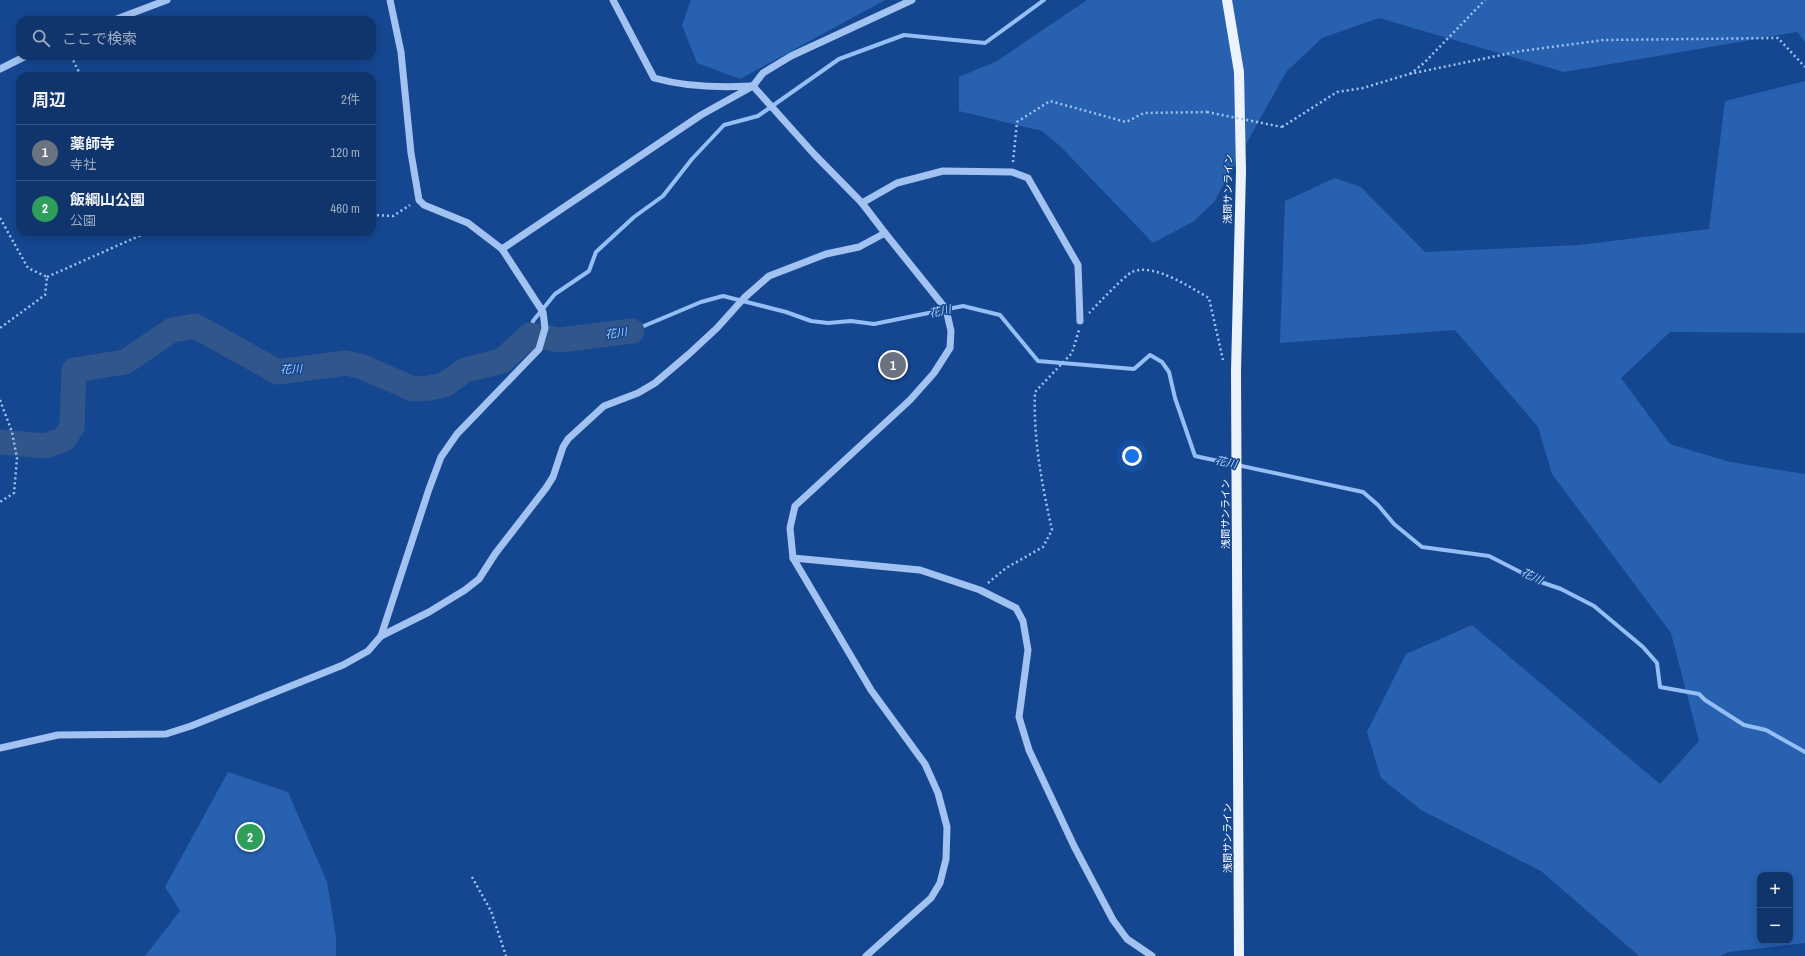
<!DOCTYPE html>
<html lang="ja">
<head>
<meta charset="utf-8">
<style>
  :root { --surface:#10356d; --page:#193d72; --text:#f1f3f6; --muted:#9cabc2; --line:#305080; --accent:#d6ab8b }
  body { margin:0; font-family:"Archivo Narrow","Noto Sans JP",sans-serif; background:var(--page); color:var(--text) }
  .controls { position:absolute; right:12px; bottom:12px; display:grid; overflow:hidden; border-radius:8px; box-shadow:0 2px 10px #0003 }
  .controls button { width:36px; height:36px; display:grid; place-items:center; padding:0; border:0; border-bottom:1px solid var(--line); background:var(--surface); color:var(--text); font:20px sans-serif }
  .you { position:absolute; left:1132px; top:456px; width:14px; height:14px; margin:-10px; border:3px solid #fff; border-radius:50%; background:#1a73e8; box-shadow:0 0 0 6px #1a73e833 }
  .badge { display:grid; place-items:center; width:26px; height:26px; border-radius:50%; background:var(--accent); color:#fff; font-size:13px; font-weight:700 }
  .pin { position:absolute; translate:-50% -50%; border:2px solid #fff; box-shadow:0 1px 4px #0006 }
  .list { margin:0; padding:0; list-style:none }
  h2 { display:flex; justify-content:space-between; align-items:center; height:52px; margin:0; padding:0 16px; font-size:17px }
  h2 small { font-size:13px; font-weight:400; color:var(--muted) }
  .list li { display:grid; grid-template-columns:26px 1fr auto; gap:12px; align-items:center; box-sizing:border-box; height:56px; padding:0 16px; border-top:1px solid var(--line) }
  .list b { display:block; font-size:15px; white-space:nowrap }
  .list p { margin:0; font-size:13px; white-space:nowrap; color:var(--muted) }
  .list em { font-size:13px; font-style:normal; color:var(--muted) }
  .icon { flex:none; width:22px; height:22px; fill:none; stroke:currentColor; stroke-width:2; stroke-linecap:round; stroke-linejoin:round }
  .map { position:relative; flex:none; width:1805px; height:956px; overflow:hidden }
  .search { position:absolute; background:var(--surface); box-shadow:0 2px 10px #0003; left:16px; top:16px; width:360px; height:44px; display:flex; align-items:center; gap:10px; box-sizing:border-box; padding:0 14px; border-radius:12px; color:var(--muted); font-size:15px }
  .panel { position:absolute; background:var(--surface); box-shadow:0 2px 10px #0003; left:16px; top:72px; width:360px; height:164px; border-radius:12px }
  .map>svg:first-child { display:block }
  .green { fill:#2761b0; fill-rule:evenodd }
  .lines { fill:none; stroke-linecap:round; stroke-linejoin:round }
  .stream { stroke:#94bef4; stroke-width:4 }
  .river { stroke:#30568c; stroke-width:25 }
  .path { stroke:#a2c3f1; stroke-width:2.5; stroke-dasharray:2 3; stroke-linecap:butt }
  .minor { stroke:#a2c3f1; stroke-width:7 }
  .major { stroke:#ecf3ff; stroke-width:10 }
  .path-bridge { stroke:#a2c3f1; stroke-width:2.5; stroke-dasharray:2 3; stroke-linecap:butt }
  .labels { text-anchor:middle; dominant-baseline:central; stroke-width:3; stroke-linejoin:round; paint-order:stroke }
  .street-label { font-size:10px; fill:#fff; stroke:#154791 }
  .water-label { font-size:11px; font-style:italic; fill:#aecef8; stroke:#154791 }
</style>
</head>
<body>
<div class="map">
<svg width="1805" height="956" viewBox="0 0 1805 956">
  <rect width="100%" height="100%" fill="#154791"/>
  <g class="green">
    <polygon points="691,0 885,0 740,79 697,63 682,25"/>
    <polygon points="1087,0 1805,0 1805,42 1797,32 1564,72 1379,18 1322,38 1286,72 1214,202 1194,221 1153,243 1060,146 1042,131 959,111 959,77 997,61"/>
    <path d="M1805,81V333L1670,332L1621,378L1670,444L1730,462L1805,474V943L1729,952L1720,956H1639L1541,871L1421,810L1381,778L1367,732L1406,654L1472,625L1660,784L1699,741L1671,633L1552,474L1538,427L1455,330L1280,343L1285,201L1335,178L1361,187L1425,252L1579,245L1709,229L1725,101ZM1760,875H1790V941H1760Z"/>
    <polygon points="228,772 288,792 327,882 336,937 336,956 145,956 180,911 165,887"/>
  </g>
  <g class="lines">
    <g class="stream">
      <polyline points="632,331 701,302 723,296 786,312 811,321 828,323 851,321 874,324 963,306 1000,315 1038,361 1134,369 1150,355 1162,362 1169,372 1175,398 1195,456 1363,492 1378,505 1394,524 1422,547 1489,556 1538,581 1561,589 1594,606 1643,647 1657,663 1660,687 1699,694 1705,700 1744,725 1766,730 1805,752"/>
      <polyline points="530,335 533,321 555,294 589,271 596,252 634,217 663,196 692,159 724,125 758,116 839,59 904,35 985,43 1044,0"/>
    </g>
    <polyline class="river" points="0,442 46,446 64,439 72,427 74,370 125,362 172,330 195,326 278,372 346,363 360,366 413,389 429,388 444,385 465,370 502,361 530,335 560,340 632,331"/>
    <g class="path">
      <polyline points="71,56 81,76"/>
      <polyline points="1410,74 1424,63 1485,0"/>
      <polyline points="1282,127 1337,92 1363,88 1409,74 1521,51 1604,40 1778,38 1805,67"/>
      <polyline points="1013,162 1017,122 1050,101 1126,122 1144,113 1207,112"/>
      <polyline points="372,215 393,216 410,205"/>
      <polyline points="0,218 28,268 47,277 45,295 0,328"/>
      <polyline points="47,277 148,232"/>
      <path d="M1089,313C1097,305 1124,276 1132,272C1153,262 1191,288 1209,298L1223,360"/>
      <polyline points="0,400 12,432 17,458 14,493 0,502"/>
      <path d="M988,583L1006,568L1043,547L1052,530C1042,485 1033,438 1035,392L1072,353L1079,330"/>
      <polyline points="472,877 491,911 506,956"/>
    </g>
    <g class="minor">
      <path d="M613,0L654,78C686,87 718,88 751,86"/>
      <polyline points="114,20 167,0"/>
      <polyline points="0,69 26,56"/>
      <polyline points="753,86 814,154 862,203 885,233 946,309 951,331 950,348 934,373 910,400 795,506 790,528 793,558 871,690 925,764 938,793 947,827 946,859 940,883 931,898 866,956"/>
      <polyline points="862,203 897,183 943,171 1012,172 1028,178 1078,265 1080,321"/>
      <polyline points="502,249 701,115 753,86 763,73 791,56 912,0"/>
      <polyline points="793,558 920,570 980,590 1016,608 1023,621 1028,650 1019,717 1029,750 1074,846 1113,920 1127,939 1152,956"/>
      <polyline points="381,636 429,612 465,590 479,579 495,554 546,488 553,477 563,447 568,439 604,406 638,393 655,383 689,354 717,328 744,298 769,276 826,254 859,247 885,233"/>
      <polyline points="0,748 58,735 166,734 191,726 343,665 368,651 381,636 429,489 441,457 457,434 539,349 545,328 543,312 502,249 468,223 424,205 419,200 411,153 401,52 390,0"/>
    </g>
    <polyline class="major" points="1227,0 1239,72 1241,171 1236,371 1239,956"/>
    <polyline class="path-bridge" points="1207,112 1282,127"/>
  </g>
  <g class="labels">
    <g class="street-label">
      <text transform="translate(1228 189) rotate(-89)">浅間サンライン</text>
      <text transform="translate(1225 514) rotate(-90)">浅間サンライン</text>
      <text transform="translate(1227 838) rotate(-90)">浅間サンライン</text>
    </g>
    <g class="water-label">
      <text transform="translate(940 311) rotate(-12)">花川</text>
      <text transform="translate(616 333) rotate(-8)">花川</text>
      <text transform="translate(291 369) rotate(-3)">花川</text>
      <text transform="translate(1226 462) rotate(12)">花川</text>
      <text transform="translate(1532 576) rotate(26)">花川</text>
    </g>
  </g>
</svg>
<div class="controls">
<button>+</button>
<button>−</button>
</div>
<div class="you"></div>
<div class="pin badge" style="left:893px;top:365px;background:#6b7280">1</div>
<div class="pin badge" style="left:250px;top:837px;background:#2e9e5b">2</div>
<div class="search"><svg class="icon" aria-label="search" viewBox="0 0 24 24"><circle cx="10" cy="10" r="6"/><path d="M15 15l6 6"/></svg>ここで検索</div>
<section class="panel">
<h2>周辺<small>2件</small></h2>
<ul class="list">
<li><span class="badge" style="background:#6b7280">1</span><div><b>薬師寺</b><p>寺社</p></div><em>120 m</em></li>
<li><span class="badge" style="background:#2e9e5b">2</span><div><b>飯綱山公園</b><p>公園</p></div><em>460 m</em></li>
</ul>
</section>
</div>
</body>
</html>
